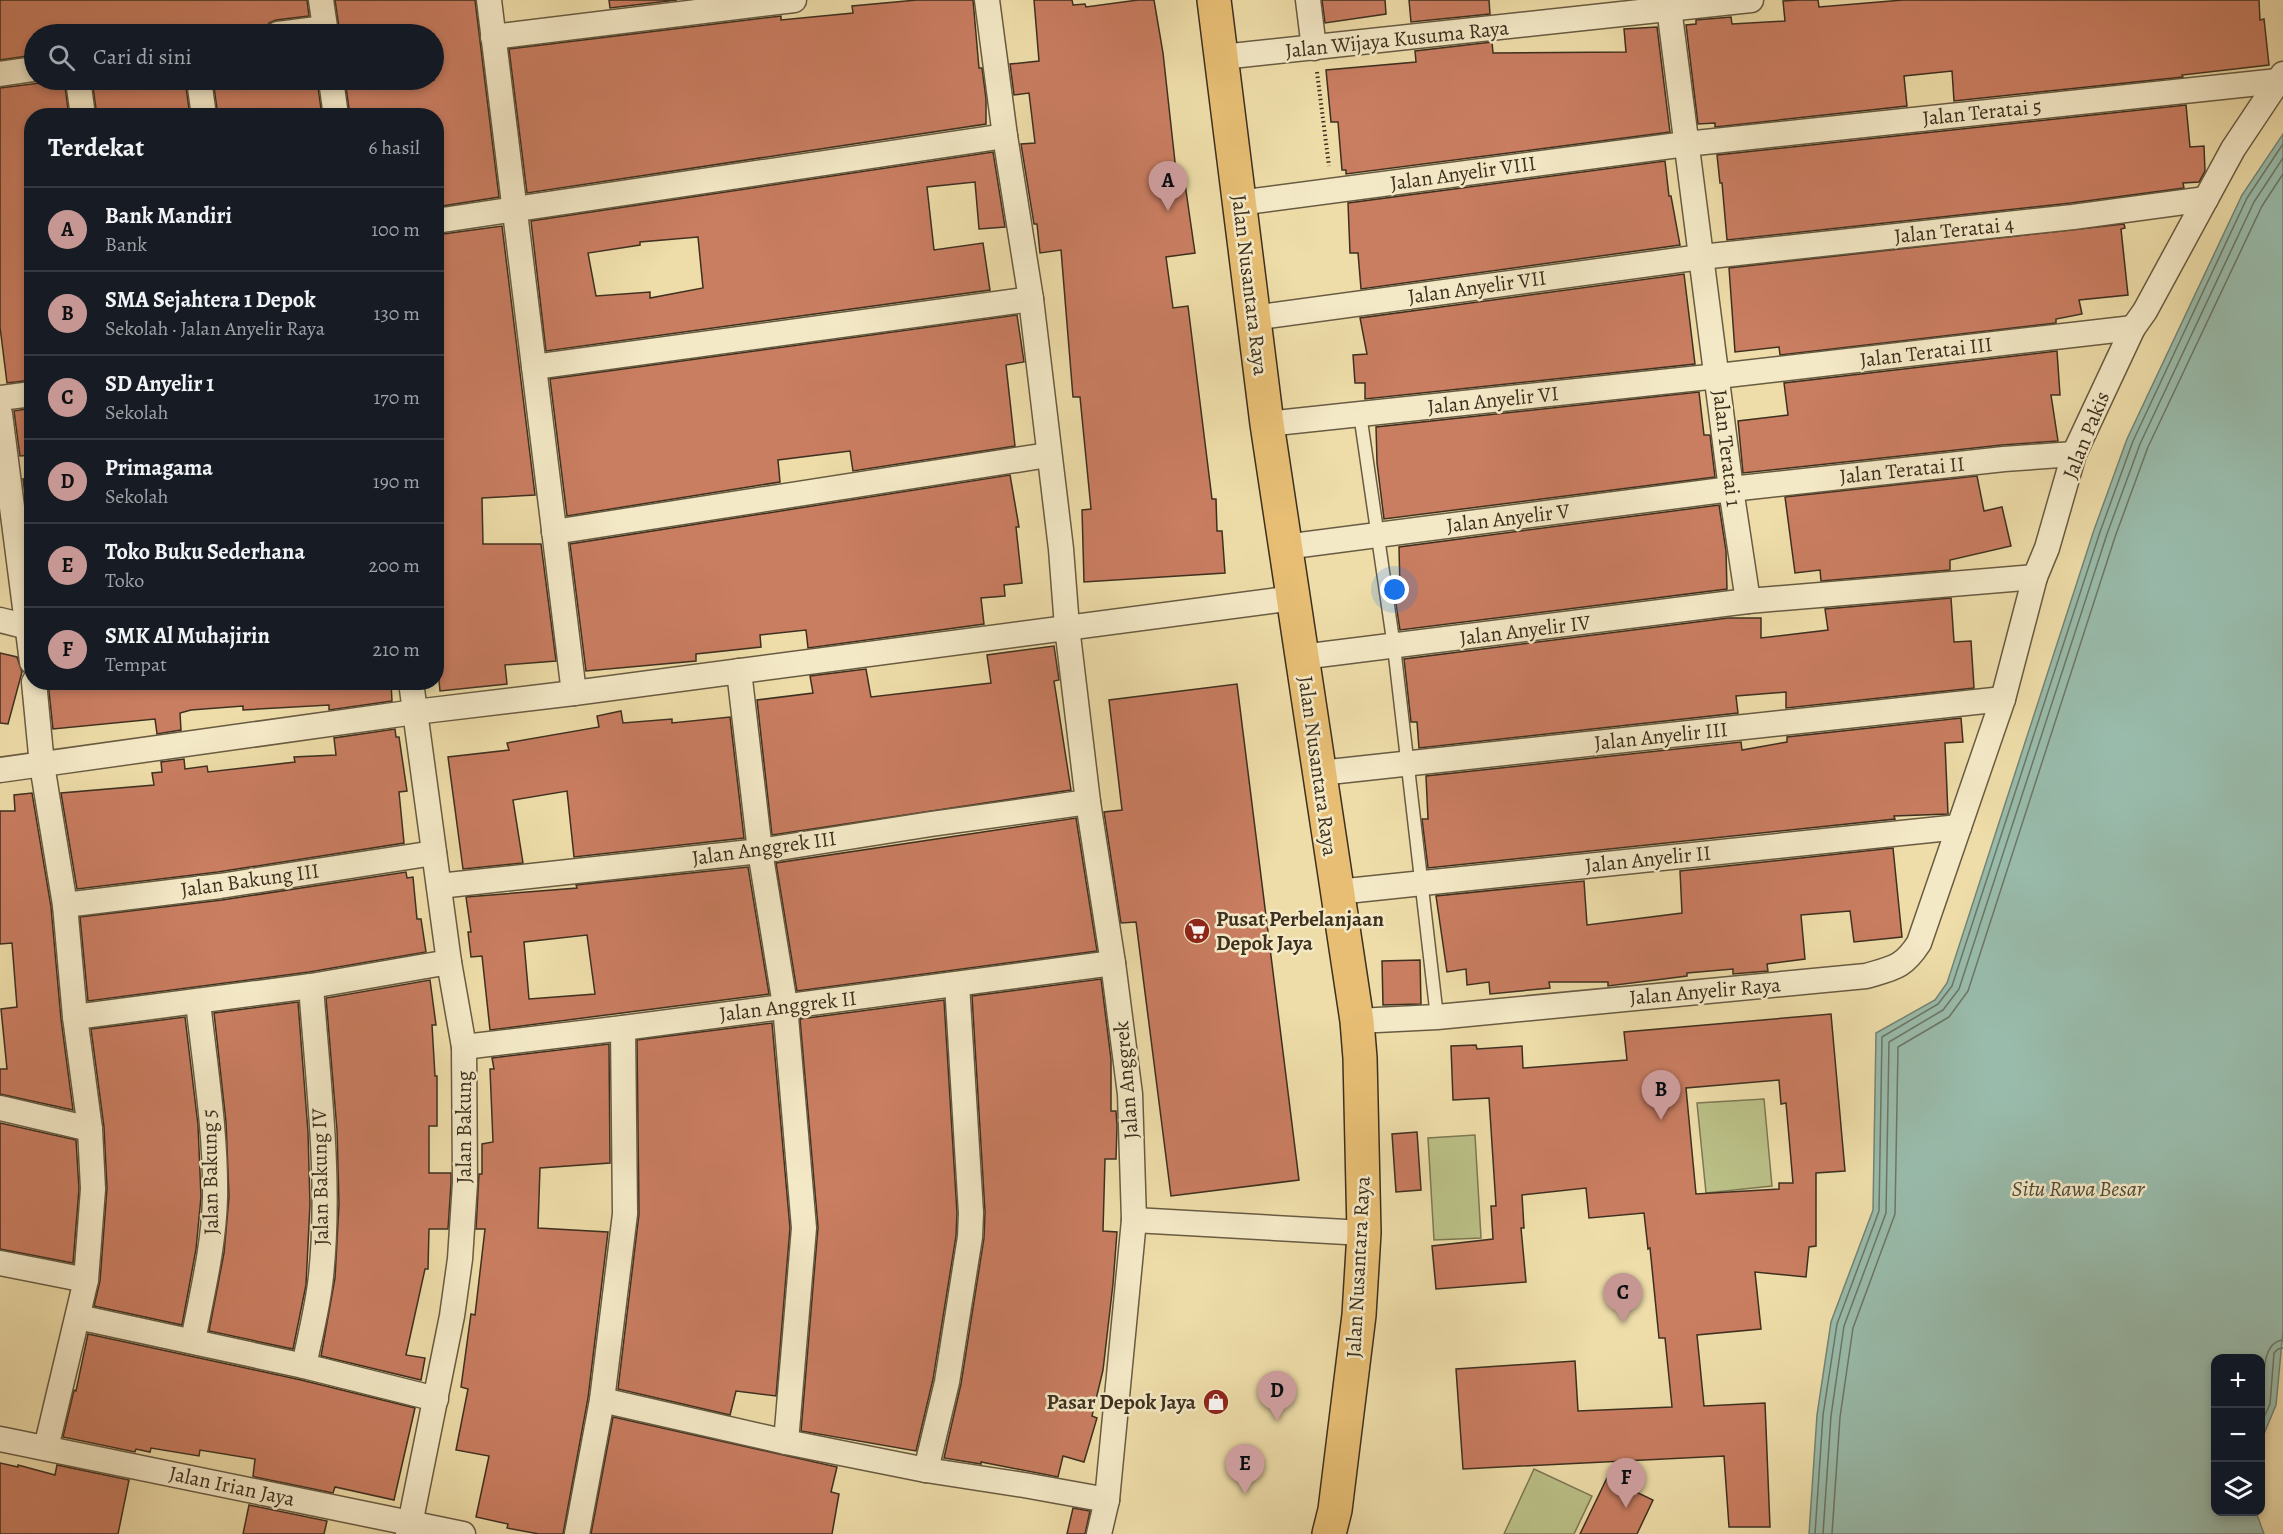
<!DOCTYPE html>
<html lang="id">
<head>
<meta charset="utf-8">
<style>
  :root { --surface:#171b24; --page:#20242c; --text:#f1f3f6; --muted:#9ea1a6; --line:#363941; --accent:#c59692 }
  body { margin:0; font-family:Alegreya,serif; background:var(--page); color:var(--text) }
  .controls { position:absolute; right:18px; bottom:18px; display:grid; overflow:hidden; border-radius:12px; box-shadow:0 3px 9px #0003 }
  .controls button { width:54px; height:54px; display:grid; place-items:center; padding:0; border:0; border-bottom:2px solid var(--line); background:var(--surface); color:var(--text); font:30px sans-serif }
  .you { position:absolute; left:1395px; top:590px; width:21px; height:21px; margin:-15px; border:4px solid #fff; border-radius:50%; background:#1a73e8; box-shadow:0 0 0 9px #1a73e833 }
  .badge { display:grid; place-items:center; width:39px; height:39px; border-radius:50%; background:var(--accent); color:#111; font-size:20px; font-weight:700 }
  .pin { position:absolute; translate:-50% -50px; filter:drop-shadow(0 2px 3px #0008) }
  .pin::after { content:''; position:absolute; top:32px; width:21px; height:18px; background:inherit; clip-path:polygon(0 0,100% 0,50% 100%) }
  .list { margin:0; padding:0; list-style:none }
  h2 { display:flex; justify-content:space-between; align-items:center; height:78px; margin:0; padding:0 24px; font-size:26px }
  h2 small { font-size:20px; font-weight:400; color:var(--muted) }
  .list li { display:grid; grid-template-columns:39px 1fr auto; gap:18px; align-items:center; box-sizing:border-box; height:84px; padding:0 24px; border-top:2px solid var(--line) }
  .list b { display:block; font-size:22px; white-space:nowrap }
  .list p { margin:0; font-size:20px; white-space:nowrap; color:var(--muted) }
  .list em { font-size:20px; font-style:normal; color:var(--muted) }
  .icon { flex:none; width:33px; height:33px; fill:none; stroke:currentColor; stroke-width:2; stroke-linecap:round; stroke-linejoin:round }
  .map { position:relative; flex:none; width:2283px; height:1534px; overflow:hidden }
  .search { position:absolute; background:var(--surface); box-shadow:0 3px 9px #0003; left:24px; top:24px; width:420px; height:66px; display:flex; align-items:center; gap:15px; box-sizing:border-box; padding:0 21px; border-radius:33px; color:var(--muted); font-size:22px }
  .panel { position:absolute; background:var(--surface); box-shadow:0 3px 9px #0003; left:24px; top:108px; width:420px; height:582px; border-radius:24px }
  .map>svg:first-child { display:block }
  .green { fill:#bac087; stroke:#7c7853; stroke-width:1.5 }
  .water { fill:#99bbab; stroke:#748373; stroke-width:1.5 }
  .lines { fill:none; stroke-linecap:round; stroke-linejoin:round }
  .shore { stroke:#6b7665; stroke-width:1.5 }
  .building { fill:#c97d61; stroke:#3d301f; stroke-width:1.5; fill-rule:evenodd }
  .lane-casing { stroke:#695b42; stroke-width:15 }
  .street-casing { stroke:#695b42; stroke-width:27 }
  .highway-casing { stroke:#3d301f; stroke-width:36 }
  .path { stroke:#3d301f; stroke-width:4; stroke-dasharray:1.5 3; stroke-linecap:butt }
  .lane { stroke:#f4e9c7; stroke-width:12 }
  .street { stroke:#f4e9c7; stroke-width:24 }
  .highway { stroke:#e7be74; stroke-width:33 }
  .labels { text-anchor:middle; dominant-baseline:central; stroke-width:5; stroke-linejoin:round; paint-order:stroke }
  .street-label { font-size:21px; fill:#3d301f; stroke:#f4e9c7 }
  .poi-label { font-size:21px; font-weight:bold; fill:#3d301f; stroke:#f4e9c7; text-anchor:start }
  .water-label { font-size:22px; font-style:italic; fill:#4f4c3b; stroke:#f4e9c7 }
</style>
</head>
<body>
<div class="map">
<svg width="2283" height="1534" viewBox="0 0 2283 1534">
  <rect width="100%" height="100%" fill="#eedda9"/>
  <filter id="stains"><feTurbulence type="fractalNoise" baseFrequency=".00333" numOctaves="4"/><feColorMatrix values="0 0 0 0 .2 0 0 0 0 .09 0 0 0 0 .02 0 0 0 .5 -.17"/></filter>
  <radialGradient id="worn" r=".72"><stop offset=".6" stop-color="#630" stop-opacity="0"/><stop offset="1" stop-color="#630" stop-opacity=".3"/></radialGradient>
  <g class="green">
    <polygon points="1764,1099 1772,1186 1706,1193 1697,1103"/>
    <polygon points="1475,1135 1481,1238 1434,1240 1428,1138"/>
    <polygon points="1534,1469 1592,1496 1574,1534 1504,1534"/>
  </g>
  <polygon class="water" points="2283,134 2283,1331 2276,1405 2261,1441 2260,1358 2216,1358 2216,1512 2256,1512 2264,1534 1809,1534 1817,1415 1831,1322 1873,1210 1876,1033 1935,1000 1947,983 2094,530 2127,439 2242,195"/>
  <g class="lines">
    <g class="shore">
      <path d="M2260,1408L2263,1401C2264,1383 2260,1342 2283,1340"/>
      <polyline points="2260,1426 2270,1404 2274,1353 2278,1349 2283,1348"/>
      <polyline points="1815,1534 1823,1415 1837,1324 1879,1211 1882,1037 1938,1004 1952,986 2100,532 2133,441 2247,198 2283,144"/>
      <polyline points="1823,1534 1831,1416 1844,1326 1886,1213 1889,1042 1943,1010 1959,989 2107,534 2140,444 2254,202 2283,158"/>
      <polyline points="1832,1534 1840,1417 1853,1328 1895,1214 1898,1047 1949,1017 1968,991 2115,537 2148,447 2262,206 2283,174"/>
    </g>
  </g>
  <g class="building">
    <polygon points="0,0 307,0 309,16 276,20 269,23 265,30 230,34 34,34 34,55 0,60"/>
    <polygon points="335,0 475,0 499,197 436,207 436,116 350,116 345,80 434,80 434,34 340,34"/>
    <polygon points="609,0 677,0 610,8"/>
    <polygon points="917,0 973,0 979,68 982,68 986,99 986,124 527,193 509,49 781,16 781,20 853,13 852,6"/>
    <polygon points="1034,0 1072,0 1073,5 1085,4 1086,7 1138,0 1154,0 1163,53 1176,171 1183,170 1195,253 1166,257 1173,308 1188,306 1212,499 1216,499 1217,531 1222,531 1225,573 1084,582 1082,510 1091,509 1080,397 1073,397 1061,250 1040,253 1037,224 1034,224 1021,144 1035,143 1029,93 1014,95 1010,64 1039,61"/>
    <polygon points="1322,0 1385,0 1386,14 1325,23"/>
    <polygon points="1409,0 1489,0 1490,14 1411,22"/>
    <polygon points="1798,0 1818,0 1819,7 1903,0 2259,0 2260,20 2264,19 2269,65 2182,75 2183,77 1954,101 1952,71 1904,76 1907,106 1715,127 1715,123 1698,124 1686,25 1696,24 1696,20 1731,17 1732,24 1785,21 1783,1"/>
    <polygon points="1657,27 1670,132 1346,174 1346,170 1342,170 1338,122 1331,122 1326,70 1416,62 1415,51 1492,42 1493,53 1626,52 1624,29"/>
    <polygon points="64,80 69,116 32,116 32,380 7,383 0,327 0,88"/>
    <polygon points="92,80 185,80 190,116 97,116"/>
    <polygon points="213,80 317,80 322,116 218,116"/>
    <polygon points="2186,105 2190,147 2204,146 2205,171 2199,182 2183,183 2184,188 2071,203 1727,240 1722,183 1720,183 1717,155"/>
    <path d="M993,152L1005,227L979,229L975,182L927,187L934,250L983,243L990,290L546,351L531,221ZM698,237L703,288L650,298V292L596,296L588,253L640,245V242Z"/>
    <polygon points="1665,161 1669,196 1671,196 1680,245 1361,289 1358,253 1350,253 1348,203"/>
    <polygon points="2124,224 2125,228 2121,229 2128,295 2079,300 2082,314 2056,319 2056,323 1780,355 1779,347 1735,352 1729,268"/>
    <polygon points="502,226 535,495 482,498 483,544 541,544 556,661 505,665 507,684 440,691 436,651 436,235"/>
    <polygon points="1684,274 1695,364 1365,399 1365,383 1355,383 1353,355 1367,354 1360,318"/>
    <polygon points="1017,315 1024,362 1006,365 1015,446 853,471 850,451 778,460 780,482 567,516 550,379"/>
    <polygon points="2057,351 2060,395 2051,395 2058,441 2002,445 1743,473 1738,421 1788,415 1784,383"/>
    <polygon points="1699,392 1704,435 1710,435 1715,477 1384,519 1377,463 1376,427"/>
    <polygon points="32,408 32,455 20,456 14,411"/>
    <polygon points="1010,475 1019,527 1016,527 1022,583 1004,585 1005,596 981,598 984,624 808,648 806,630 760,635 761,647 696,654 696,661 586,671 570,544"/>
    <polygon points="1977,476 1984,511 2002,507 2011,546 1950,560 1950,570 1821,581 1820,570 1795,573 1785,497"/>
    <polygon points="32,478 32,509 27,509 23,479"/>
    <polygon points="1719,505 1726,551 1727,589 1400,630 1394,591 1400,590 1399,547"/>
    <polygon points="1951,598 1954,642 1971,641 1974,688 1786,708 1786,692 1736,696 1738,713 1419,748 1417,722 1411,722 1404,659 1728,618 1761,618 1761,638 1828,630 1825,609"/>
    <polygon points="1054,646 1059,680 1054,681 1071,790 772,835 757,700 813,693 810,676 866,669 871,697 991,683 987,655"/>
    <polygon points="0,653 17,657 22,672 8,724 0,723"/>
    <polygon points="48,682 391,682 392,701 329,710 329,705 243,710 243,706 191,710 180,713 181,730 157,734 155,719 53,729"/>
    <polygon points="1237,684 1299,1180 1171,1196 1136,922 1121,923 1104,812 1122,810 1109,700"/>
    <polygon points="621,711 623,723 672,719 672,723 730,717 744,838 574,857 567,791 513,800 523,863 463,869 448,757 509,750 507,743 599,727 597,716"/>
    <polygon points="1961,718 1963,742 1945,743 1948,814 1894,816 1895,819 1428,868 1422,819 1428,819 1426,776 1741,742 1742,750 1787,742 1787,737"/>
    <polygon points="395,729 396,737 399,737 407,791 399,792 404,843 218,872 77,889 61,793 154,785 152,773 162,772 161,762 184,759 185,769 207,766 208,772 295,762 294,757 336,755 334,738"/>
    <polygon points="32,793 51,907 61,1019 73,1110 0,1094 0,1069 7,1069 1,1009 17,1007 12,943 0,944 0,811 15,811 14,795"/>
    <polygon points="1076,818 1097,951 797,991 776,863"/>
    <polygon points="1893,848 1902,937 1854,942 1850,911 1801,915 1805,959 1767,964 1768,971 1733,974 1733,969 1687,973 1687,976 1608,986 1608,982 1549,982 1550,988 1490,994 1489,982 1467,985 1466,969 1447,972 1436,896 1584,881 1587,925 1682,913 1680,871"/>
    <path d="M748,867L769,994L490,1030L482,956L471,957L468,932H471L466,897L577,888L576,885ZM587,935L595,994L529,999L524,942Z"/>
    <polygon points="406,872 407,878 413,877 417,919 421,919 426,952 309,972 88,1001 80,917 222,900"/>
    <polygon points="1420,960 1421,1004 1383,1005 1382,961"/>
    <polygon points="1101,979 1111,1059 1111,1111 1116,1111 1117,1126 1116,1159 1105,1159 1103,1231 1117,1232 1113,1284 1103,1370 1092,1416 1097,1418 1084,1462 1063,1456 1058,1477 981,1462 981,1464 944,1458 961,1384 984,1238 985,1212 972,996"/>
    <polygon points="430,980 436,1025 432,1025 435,1076 437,1076 437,1126 429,1126 429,1173 451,1173 451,1183 448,1229 429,1229 428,1269 425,1269 406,1355 425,1358 421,1380 321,1356 335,1278 339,1204 337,1130 326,998"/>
    <polygon points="944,1000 957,1213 956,1236 933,1379 916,1451 801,1431 818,1227 800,1019"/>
    <polygon points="298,1002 308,1132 310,1204 306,1285 293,1349 209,1331 224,1253 229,1197 226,1122 214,1013"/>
    <path d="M1831,1014L1845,1171L1816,1173V1246L1809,1247L1806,1277L1755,1272L1761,1329L1697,1335L1704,1406L1765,1403L1770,1527H1729L1724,1456L1463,1469L1456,1369L1575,1361L1578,1411L1672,1407L1665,1338H1659L1650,1248L1648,1249L1644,1213L1589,1218L1586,1188L1522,1195L1524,1228H1521L1526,1282L1436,1289L1432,1246L1493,1239L1491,1206H1496L1489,1098L1453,1100L1451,1046L1476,1045L1477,1049L1522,1046L1523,1068L1627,1060L1624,1032ZM1779,1080L1781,1104L1786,1103L1793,1183H1779V1189L1696,1194L1686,1088Z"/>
    <polygon points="185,1017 198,1125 201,1197 196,1249 182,1325 94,1306 100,1281 107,1188 104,1127 91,1029"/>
    <polygon points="772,1023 790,1228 776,1396 736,1391 730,1415 618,1389 639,1214 637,1040"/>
    <polygon points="609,1044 610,1163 540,1168 538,1228 608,1232 588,1398 563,1534 539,1534 507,1528 508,1524 476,1517 489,1456 456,1450 468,1389 461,1387 471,1314 475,1315 485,1229 476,1229 479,1174 482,1174 482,1144 493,1142 490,1069 494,1069 492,1058"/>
    <polygon points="0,1123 76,1140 79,1189 73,1263 0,1249"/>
    <polygon points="1417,1132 1421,1190 1396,1192 1392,1134"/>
    <polygon points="88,1334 301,1380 415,1408 394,1500 335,1487 333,1493 255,1477 253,1476 255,1459 200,1450 199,1456 151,1448 150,1452 136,1449 135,1452 63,1437 74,1390 76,1391"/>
    <polygon points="613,1417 837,1467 831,1492 839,1494 832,1534 591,1534"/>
    <polygon points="0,1463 18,1467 18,1465 55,1475 57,1465 129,1480 118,1534 0,1534"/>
    <polygon points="1607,1478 1653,1500 1637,1534 1580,1534"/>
    <polygon points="249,1505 327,1521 324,1534 243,1534"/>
    <polygon points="1073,1508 1090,1511 1085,1534 1067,1534"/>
  </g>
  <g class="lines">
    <g class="lane-casing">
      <polyline id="lane" points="1360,414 1394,647 1437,1017"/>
    </g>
    <g class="street-casing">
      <g id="street">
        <polyline points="321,0 326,34"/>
        <polyline points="489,0 574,693"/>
        <polyline points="987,0 1005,136 1031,299 1061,549 1067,627 1088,802 1113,963 1130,1094 1134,1220 1107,1500 1099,1534"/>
        <polyline points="1308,0 1314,48"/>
        <polyline points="1668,0 1731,489 1748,601"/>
        <polyline points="278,34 325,28"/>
        <polyline points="493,37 794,0"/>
        <polyline points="1222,57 1751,0"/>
        <polyline points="0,74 34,69"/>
        <polyline points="78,80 83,116"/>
        <polyline points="199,80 204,116"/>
        <polyline points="331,80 336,116"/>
        <polyline points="1239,203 1686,144 2278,81"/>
        <polyline points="436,221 1005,136"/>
        <polyline points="1253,318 1701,257 2073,217 2206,199"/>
        <polyline points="534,367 1031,299"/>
        <polyline points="0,398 32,394"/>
        <polyline points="0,414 32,662"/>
        <polyline points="1267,424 1718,376 2133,328"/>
        <polyline points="554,532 1048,455"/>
        <polyline points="1285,547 1731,489 2004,459 2074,454"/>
        <polyline points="0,620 28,627"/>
        <polyline points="1302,657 1748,601 2035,577"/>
        <polyline points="739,671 760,851 785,1005 804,1228 786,1442"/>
        <polyline points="34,682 42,765 65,905 75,1017 90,1129 93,1189 86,1280 46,1448"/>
        <polyline points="0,770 415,712 574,693 1293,598"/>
        <polyline points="1320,773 2003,699"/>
        <polyline points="439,886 760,851 931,824 1088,802"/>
        <polyline points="1337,892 1959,827"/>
        <polyline points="65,905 220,886 434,853"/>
        <polyline points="75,1017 311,986 449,962"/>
        <path d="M1357,1021L1437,1017L1866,976C1893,968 1903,968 1919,943L2003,699L2035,577L2047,548L2074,454L2133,328L2145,311L2233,149L2283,74"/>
        <polyline points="464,1047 623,1028 1113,963"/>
        <polyline points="0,1108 90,1129"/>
        <polyline points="1134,1220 1364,1233"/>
        <polyline points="0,1263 86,1280"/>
        <polyline points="78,1317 304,1366 436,1399"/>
        <path d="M193,1341C202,1293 214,1246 215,1197C216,1132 205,1066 198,1002"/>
        <path d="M304,1366C310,1336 318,1306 321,1276C331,1180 318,1082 311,986"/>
        <polyline points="602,1400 786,1442 926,1470 1024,1485 1107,1500"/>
        <polyline points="0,1439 463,1534"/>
        <polyline points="926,1470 947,1382 970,1237 971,1213 957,984"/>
        <polyline points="408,1534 452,1316 460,1259 465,1183 464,1047 449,962 411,682"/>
        <polyline points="577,1534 602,1400 625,1214 623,1028"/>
      </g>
    </g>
    <g class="highway-casing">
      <polyline id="highway" points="1214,0 1267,424 1357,1021 1360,1058 1364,1233 1359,1315 1335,1510 1329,1534"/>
    </g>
    <polyline class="path" points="1317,72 1329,166"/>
    <use href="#lane" class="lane"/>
    <use href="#street" class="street"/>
    <use href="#highway" class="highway"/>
  </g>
  <defs>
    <g id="supermarket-disc" transform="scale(1.35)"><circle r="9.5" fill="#8f2418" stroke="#f4e9c7"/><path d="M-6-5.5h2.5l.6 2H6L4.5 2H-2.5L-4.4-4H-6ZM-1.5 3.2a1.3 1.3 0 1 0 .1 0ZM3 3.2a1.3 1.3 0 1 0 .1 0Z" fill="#fff"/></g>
    <g id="shop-disc" transform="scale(1.35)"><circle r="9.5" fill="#8f2418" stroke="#f4e9c7"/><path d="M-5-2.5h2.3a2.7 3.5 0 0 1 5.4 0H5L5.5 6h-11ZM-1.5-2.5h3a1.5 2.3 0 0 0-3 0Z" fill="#fff"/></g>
  </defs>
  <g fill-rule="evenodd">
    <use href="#supermarket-disc" x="1197" y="931"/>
    <use href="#shop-disc" x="1216" y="1402"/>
  </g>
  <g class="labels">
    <g class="street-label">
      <text transform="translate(1397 39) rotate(-6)">Jalan Wijaya Kusuma Raya</text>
      <text transform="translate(1982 112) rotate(-6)">Jalan Teratai 5</text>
      <text transform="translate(1463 173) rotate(-8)">Jalan Anyelir VIII</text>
      <text transform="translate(1954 230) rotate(-6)">Jalan Teratai 4</text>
      <text transform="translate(1250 285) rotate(83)">Jalan Nusantara Raya</text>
      <text transform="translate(1477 287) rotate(-8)">Jalan Anyelir VII</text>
      <text transform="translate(1926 352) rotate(-7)">Jalan Teratai III</text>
      <text transform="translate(1493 400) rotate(-6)">Jalan Anyelir VI</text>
      <text transform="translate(2086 435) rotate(-68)">Jalan Pakis</text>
      <text transform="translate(1727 448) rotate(83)">Jalan Teratai 1</text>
      <text transform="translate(1902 470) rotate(-6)">Jalan Teratai II</text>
      <text transform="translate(1508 518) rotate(-7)">Jalan Anyelir V</text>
      <text transform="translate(1525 630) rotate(-7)">Jalan Anyelir IV</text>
      <text transform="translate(1661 736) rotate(-6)">Jalan Anyelir III</text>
      <text transform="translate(1318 766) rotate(82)">Jalan Nusantara Raya</text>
      <text transform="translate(764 848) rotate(-8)">Jalan Anggrek III</text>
      <text transform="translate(1648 859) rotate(-6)">Jalan Anyelir II</text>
      <text transform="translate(250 880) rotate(-8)">Jalan Bakung III</text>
      <text transform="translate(1705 991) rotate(-5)">Jalan Anyelir Raya</text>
      <text transform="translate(788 1006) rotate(-7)">Jalan Anggrek II</text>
      <text transform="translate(1126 1080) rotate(-95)">Jalan Anggrek</text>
      <text transform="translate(464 1127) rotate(-90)">Jalan Bakung</text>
      <text transform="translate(210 1172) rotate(-91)">Jalan Bakung 5</text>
      <text transform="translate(320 1177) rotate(-91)">Jalan Bakung IV</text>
      <text transform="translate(1358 1267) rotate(-87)">Jalan Nusantara Raya</text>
      <text transform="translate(232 1486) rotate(12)">Jalan Irian Jaya</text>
    </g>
    <g class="poi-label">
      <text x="1216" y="919">Pusat Perbelanjaan<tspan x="1216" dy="24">Depok Jaya</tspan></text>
      <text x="1196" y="1402" text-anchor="end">Pasar Depok Jaya</text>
    </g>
    <g class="water-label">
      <text x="2078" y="1189">Situ Rawa Besar</text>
    </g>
  </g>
  <rect width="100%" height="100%" filter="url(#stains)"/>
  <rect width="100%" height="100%" fill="url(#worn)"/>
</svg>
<div class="controls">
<button>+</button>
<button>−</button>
<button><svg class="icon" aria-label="layers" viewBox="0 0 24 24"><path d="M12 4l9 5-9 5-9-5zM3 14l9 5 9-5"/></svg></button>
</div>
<div class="you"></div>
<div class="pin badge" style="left:1168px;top:211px">A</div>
<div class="pin badge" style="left:1661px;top:1120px">B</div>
<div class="pin badge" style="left:1623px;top:1323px">C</div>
<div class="pin badge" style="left:1277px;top:1421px">D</div>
<div class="pin badge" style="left:1245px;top:1494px">E</div>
<div class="pin badge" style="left:1626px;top:1508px">F</div>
<div class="search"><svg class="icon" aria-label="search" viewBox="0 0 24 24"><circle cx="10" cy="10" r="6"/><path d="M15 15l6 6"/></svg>Cari di sini</div>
<section class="panel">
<h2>Terdekat<small>6 hasil</small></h2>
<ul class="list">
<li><span class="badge">A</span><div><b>Bank Mandiri</b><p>Bank</p></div><em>100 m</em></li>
<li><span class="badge">B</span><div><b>SMA Sejahtera 1 Depok</b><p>Sekolah · Jalan Anyelir Raya</p></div><em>130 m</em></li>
<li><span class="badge">C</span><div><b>SD Anyelir 1</b><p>Sekolah</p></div><em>170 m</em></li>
<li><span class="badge">D</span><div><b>Primagama</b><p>Sekolah</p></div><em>190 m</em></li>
<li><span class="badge">E</span><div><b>Toko Buku Sederhana</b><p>Toko</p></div><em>200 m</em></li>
<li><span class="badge">F</span><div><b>SMK Al Muhajirin</b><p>Tempat</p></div><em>210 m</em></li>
</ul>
</section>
</div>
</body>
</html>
